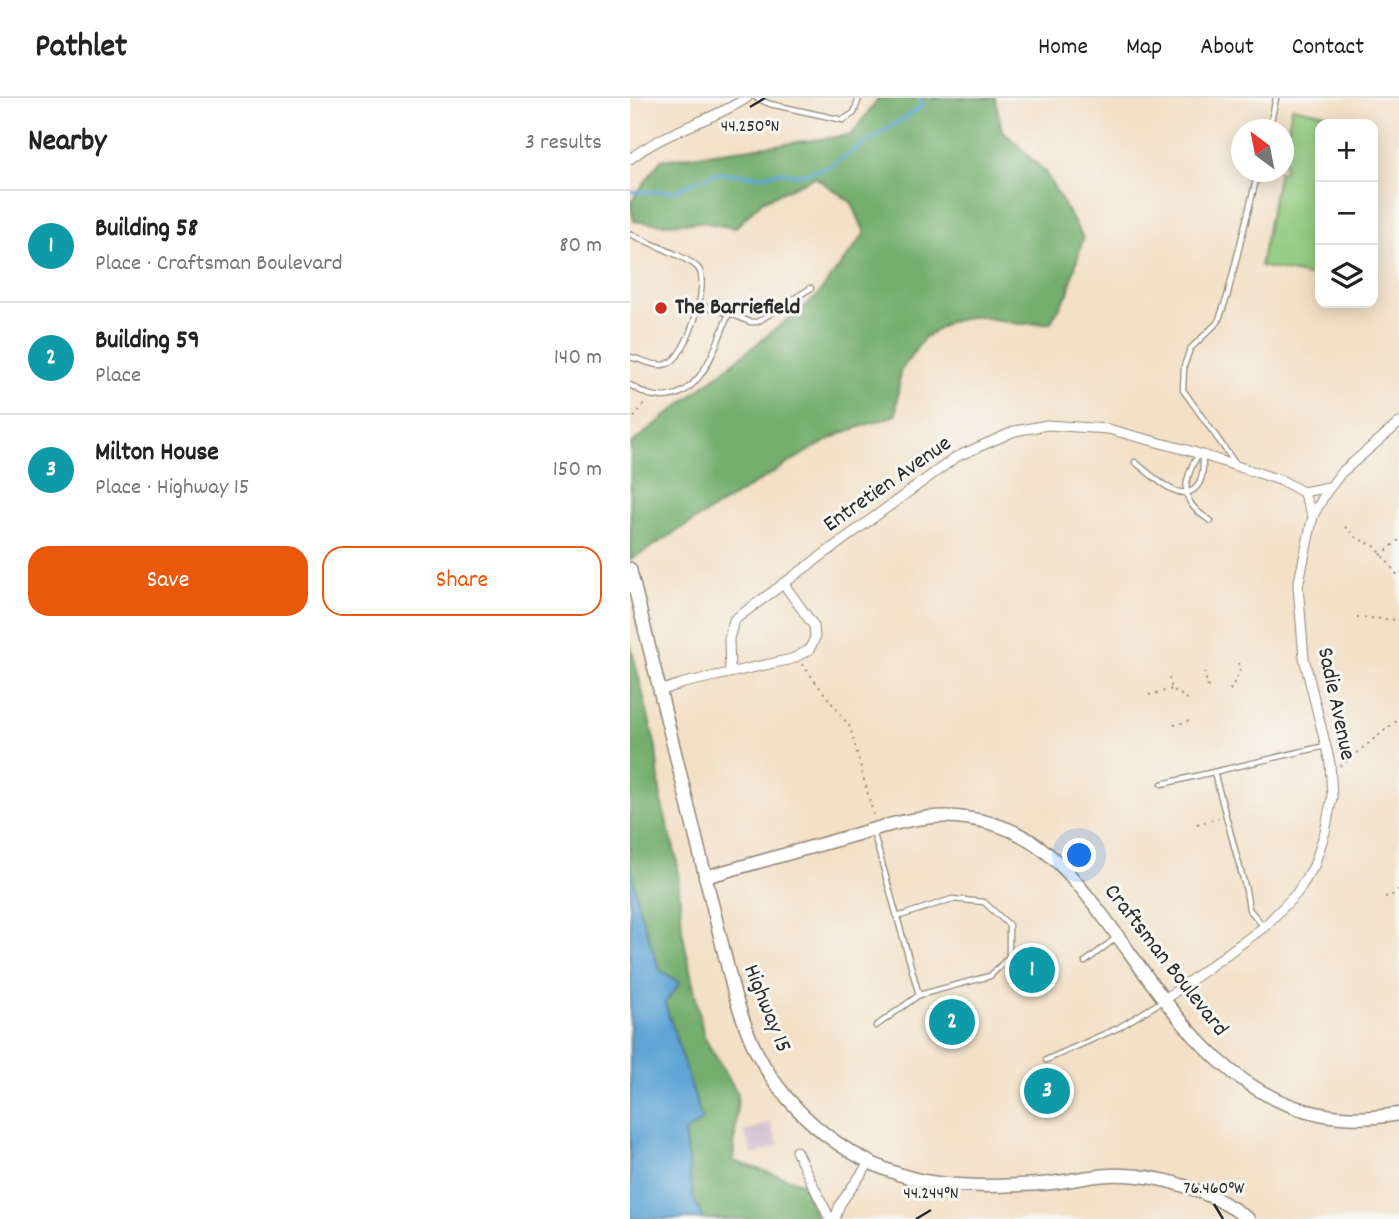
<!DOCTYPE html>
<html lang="en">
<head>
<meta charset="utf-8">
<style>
  :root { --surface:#fff; --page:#f6f6f6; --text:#222; --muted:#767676; --line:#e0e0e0; --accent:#ea580c }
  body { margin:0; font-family:Dekko,sans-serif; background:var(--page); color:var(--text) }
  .controls { position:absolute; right:21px; top:21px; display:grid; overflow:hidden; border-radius:14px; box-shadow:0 4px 18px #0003 }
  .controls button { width:63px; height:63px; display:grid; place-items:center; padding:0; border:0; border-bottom:2px solid var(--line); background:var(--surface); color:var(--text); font:35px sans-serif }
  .compass { position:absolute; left:601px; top:21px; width:63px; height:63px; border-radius:50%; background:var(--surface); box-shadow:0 4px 18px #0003; rotate:328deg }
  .you { position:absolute; left:450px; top:758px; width:24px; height:24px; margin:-18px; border:5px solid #fff; border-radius:50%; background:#1a73e8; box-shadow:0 0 0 10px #1a73e833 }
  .badge { display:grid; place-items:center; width:46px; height:46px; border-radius:50%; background:var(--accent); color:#fff; font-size:23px; font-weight:700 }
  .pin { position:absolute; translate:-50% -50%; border:4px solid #fff; box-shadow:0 2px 7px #0006 }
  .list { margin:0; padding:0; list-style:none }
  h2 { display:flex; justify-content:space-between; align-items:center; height:91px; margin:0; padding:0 28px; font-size:30px }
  h2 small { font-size:23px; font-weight:400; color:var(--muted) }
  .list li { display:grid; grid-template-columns:46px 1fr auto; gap:21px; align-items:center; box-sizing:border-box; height:112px; padding:0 28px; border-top:2px solid var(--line) }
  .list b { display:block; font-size:26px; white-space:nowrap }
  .list p { margin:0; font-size:23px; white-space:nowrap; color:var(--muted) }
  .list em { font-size:23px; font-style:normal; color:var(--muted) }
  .actions { display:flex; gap:14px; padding:21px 28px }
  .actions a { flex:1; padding:16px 0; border:2px solid var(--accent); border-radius:21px; text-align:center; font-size:24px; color:var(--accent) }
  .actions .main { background:var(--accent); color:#fff }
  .icon { flex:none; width:38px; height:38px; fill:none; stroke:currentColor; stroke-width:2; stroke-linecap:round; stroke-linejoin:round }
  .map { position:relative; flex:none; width:769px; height:1121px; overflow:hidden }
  header { display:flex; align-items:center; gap:42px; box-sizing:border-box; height:98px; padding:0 35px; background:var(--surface); border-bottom:2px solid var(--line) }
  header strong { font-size:33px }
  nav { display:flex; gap:38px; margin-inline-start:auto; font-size:24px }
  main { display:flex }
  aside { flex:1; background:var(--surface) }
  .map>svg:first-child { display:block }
  .industrial { fill:#d0bdcd }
  .green { fill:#90ca7f; stroke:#5e7a55; stroke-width:2 }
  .forest { fill:#74ae6e; stroke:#506c4c; stroke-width:2 }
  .water { fill:#60a5d5; stroke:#466880; stroke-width:2 }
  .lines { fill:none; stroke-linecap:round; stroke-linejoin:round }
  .stream { stroke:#60a5d5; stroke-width:3.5 }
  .lane-casing { stroke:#8f8678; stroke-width:7 }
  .street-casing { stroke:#8f8678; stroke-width:11 }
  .secondary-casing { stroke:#8f8678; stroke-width:15 }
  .path { stroke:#8f8678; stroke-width:2; stroke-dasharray:2 5; stroke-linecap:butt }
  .lane { stroke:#fff; stroke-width:4.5 }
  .street { stroke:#fff; stroke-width:9 }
  .secondary { stroke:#fff; stroke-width:12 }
  .ticks { fill:none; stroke:#2b2b2b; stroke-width:2.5 }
  .poi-dot { fill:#c8321e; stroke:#f6f6f2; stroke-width:2.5 }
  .labels { text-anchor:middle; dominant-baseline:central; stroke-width:6; stroke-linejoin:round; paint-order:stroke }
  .poi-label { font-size:23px; font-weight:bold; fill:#2b2b2b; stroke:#f6f6f2; text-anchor:start }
  .street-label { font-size:23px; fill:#2b2b2b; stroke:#f6f6f2 }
  .ticks-label { font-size:18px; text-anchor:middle; fill:#2b2b2b; stroke:#f6f6f2; stroke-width:6; stroke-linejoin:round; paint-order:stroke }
</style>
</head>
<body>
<header>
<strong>Pathlet</strong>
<nav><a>Home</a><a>Map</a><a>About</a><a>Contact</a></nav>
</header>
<main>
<aside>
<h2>Nearby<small>3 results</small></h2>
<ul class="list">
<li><span class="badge" style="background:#0f9aa8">1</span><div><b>Building 58</b><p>Place · Craftsman Boulevard</p></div><em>80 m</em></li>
<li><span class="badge" style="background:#0f9aa8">2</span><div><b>Building 59</b><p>Place</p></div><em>140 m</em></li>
<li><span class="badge" style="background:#0f9aa8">3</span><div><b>Milton House</b><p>Place · Highway 15</p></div><em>150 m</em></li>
</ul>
<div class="actions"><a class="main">Save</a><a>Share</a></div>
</aside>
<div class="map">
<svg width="769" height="1121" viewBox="0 0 769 1121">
  <rect width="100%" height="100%" fill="#f6f6f2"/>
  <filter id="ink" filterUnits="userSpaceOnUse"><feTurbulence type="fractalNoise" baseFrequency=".0143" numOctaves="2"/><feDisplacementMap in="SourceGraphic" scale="14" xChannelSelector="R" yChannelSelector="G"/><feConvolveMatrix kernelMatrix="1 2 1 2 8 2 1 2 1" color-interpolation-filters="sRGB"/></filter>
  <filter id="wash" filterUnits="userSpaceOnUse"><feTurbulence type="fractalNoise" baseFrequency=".00686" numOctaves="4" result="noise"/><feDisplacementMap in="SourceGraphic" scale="28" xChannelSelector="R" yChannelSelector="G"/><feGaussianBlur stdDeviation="1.57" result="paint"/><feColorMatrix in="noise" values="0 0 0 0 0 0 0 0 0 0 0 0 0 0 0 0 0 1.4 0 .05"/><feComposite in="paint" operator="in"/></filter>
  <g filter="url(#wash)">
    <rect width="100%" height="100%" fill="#f3e0c6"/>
    <polygon class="industrial" points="140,1024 149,1047 123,1057 114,1034"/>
    <polygon class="green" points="662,9 735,24 734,26 690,26 690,180 630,168 649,74 654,74 654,52"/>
    <g class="forest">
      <polygon points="249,0 365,0 372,32 415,74 453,140 438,195 420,225 389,226 347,218 319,224 294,240 270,274 266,317 212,335 180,352 0,462 1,346 187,198 235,135 222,105 185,79 132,103 105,130 72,124 34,126 4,123 0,105 31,62 221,37"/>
      <polygon points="0,544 26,650 31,703 47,762 52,832 74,939 108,996 103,1063 172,1085 187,1121 56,1121 0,826"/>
    </g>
    <polygon class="water" points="0,765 9,811 30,872 50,885 35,905 72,1022 54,1035 63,1099 73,1121 0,1121"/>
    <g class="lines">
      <polyline class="stream" points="0,94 45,93 85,75 130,78 151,74 168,77 198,69 293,8 289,0"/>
    </g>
  </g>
  <g filter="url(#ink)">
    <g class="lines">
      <g class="lane-casing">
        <g id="lane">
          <polyline points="126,0 140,6 213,22 224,15 229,0"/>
          <polyline points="639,32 646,0"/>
          <path d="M0,136C14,143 60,160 68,170C81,185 56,261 37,266C27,270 10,261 0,259"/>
          <polyline points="99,215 120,224 127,224 181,190"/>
          <path d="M0,287C6,290 13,295 20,297C70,310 85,248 99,215L69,207"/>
          <path d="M505,364C520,375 555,413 570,384C574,374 574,366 571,356C563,363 563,366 559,376C551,398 561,411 581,423"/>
          <polyline points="605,365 553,292 554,268 560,251 588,224 597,199 628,74"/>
          <polyline points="584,674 616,792 619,811 634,829"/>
          <polyline points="532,686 695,648"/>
          <polyline points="243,733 289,897"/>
          <polyline points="455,864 487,839"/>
          <polyline points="246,928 289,897 360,878 379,859 379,827 354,804 322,801 267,819"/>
          <polyline points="416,962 488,930 534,902"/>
        </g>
      </g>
      <g class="street-casing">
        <g id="street">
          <path d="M0,61C34,34 80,23 117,0"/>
          <polyline points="673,394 699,389"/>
          <polyline points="100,574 99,541 104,522 326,359 385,333 417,327 478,331 557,352 653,383 673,394 683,418"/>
          <polyline points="29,593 54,585 162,561 179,552 185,540 184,528 153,485"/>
          <polyline points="535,901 634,829 667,795 684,768 695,734 702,699 700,665 674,560 668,488 683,418 695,396 711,375 769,325"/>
          <polyline points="166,1053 200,1121"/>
          <polyline points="205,1121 210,1106 240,1064"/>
        </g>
      </g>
      <g class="secondary-casing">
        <g id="secondary">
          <path d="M0,471L104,895C111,915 117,936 127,955C160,1018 223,1068 294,1083C332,1090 372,1088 410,1086C433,1085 456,1078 479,1077C527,1075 581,1092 618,1121"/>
          <path d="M75,779C122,766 170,752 217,739C252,729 290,716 326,719C399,725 432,764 473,818C536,902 595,1009 711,1019C730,1021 750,1019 769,1016"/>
        </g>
      </g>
      <g class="path">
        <polyline points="0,325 16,303"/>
        <polyline points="715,429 727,440 746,449 769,479"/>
        <polyline points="751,457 769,442"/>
        <polyline points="727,519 769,522"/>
        <polyline points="172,566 220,629 244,719"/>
        <polyline points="574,574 579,593"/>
        <polyline points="539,580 542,591 559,602"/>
        <polyline points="600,592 610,574 608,565"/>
        <polyline points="519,597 542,591"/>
        <polyline points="544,627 559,623"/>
        <polyline points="710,668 769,621"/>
        <polyline points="567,726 589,720"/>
        <polyline points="755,799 761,798 769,792"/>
      </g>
      <use href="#lane" class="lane"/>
      <use href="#street" class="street"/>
      <use href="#secondary" class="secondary"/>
    </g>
  </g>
  <path class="ticks" d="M120,9L135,0M584,1106L593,1121M286,1121L301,1112"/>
  <circle class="poi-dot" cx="31" cy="210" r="7"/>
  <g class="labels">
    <g class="poi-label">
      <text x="45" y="210">The Barriefield</text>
    </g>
    <g class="street-label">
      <text transform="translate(258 387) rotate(-35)">Entretien Avenue</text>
      <text transform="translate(705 606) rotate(78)">Sadie Avenue</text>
      <text transform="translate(535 863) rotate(52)">Craftsman Boulevard</text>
      <text transform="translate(136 911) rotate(68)">Highway 15</text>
    </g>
  </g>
  <g class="ticks-label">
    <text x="120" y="33">44.250°N</text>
    <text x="584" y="1095">76.460°W</text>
    <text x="301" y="1100">44.244°N</text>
  </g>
</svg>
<div class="controls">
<button>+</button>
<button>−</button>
<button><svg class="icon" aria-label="layers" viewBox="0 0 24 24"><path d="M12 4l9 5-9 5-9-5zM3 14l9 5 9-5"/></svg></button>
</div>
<svg class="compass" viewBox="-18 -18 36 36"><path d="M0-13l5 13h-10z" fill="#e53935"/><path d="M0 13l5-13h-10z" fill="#767676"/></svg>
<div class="you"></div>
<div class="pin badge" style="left:402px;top:872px;background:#0f9aa8">1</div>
<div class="pin badge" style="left:322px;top:924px;background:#0f9aa8">2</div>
<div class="pin badge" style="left:417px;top:993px;background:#0f9aa8">3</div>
</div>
</main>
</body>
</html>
